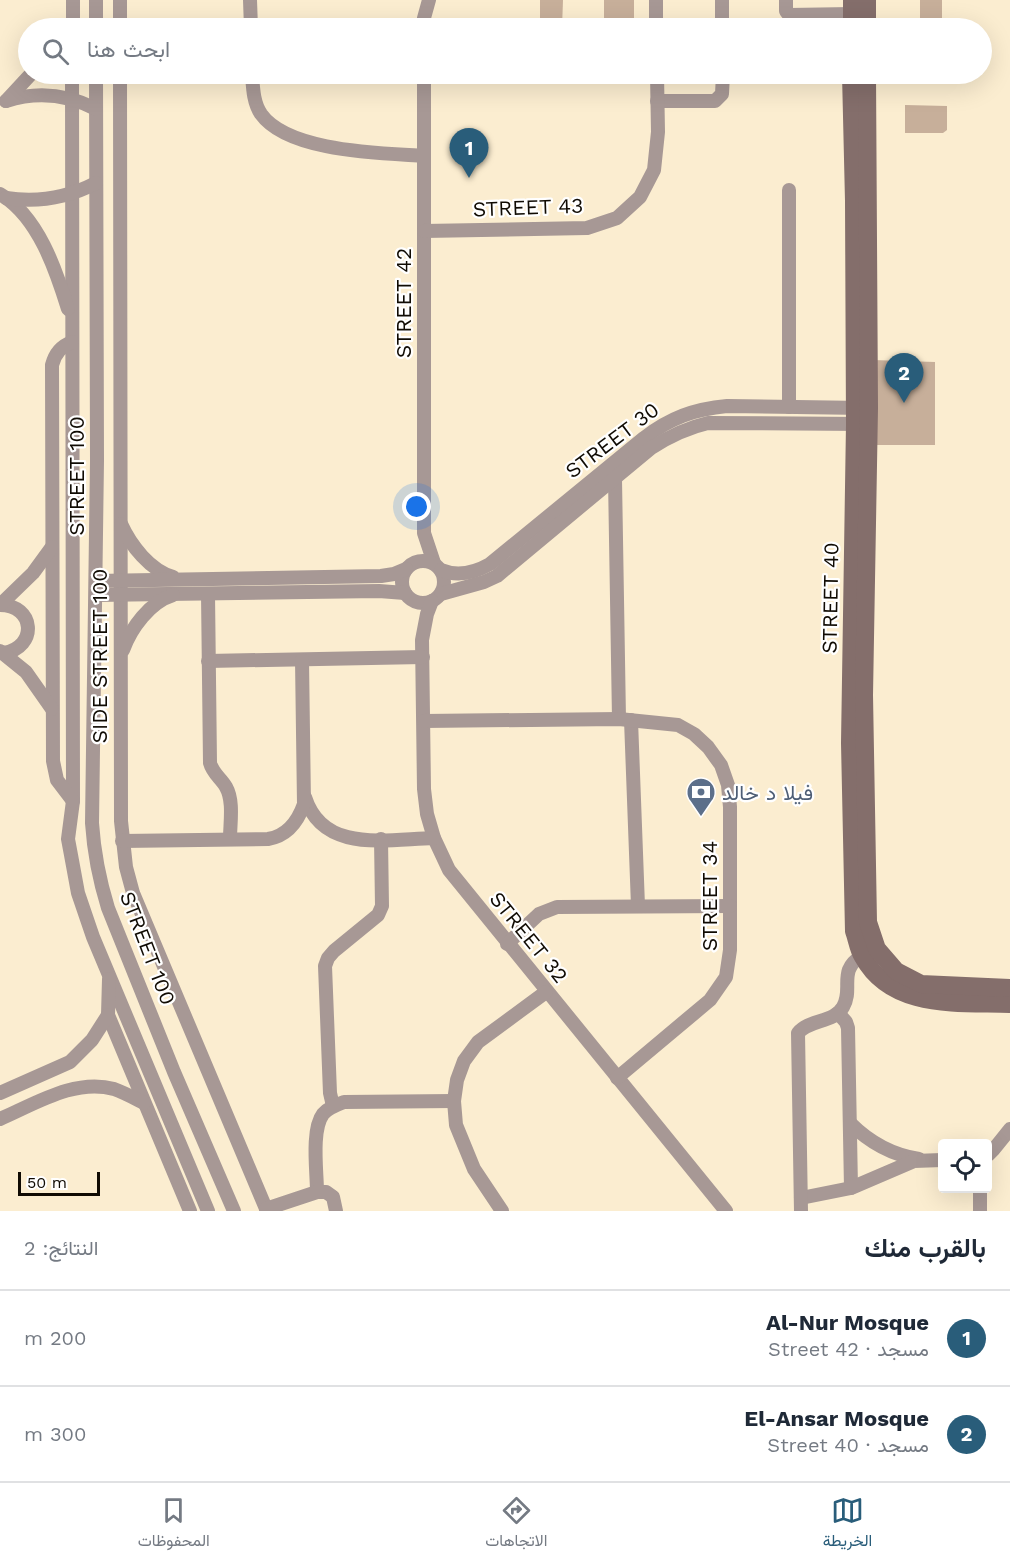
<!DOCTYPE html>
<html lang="ar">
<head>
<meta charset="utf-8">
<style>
  :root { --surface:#fff; --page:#f6f6f7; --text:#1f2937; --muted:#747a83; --line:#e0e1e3; --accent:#295d7a }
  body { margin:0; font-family:"Work Sans",Vazirmatn,sans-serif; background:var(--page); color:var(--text); direction:rtl }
  .controls { position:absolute; right:18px; bottom:18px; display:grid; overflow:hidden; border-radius:6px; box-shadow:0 6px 24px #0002 }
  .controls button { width:54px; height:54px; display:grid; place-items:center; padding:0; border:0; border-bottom:2px solid var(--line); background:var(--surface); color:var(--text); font:30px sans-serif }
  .scale { position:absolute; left:18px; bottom:15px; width:82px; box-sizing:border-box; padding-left:6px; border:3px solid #100b03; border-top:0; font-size:16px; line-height:21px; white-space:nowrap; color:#100b03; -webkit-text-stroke:4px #fff; paint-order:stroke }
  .you { position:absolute; left:417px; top:507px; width:21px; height:21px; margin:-15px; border:4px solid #fff; border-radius:50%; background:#1a73e8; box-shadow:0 0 0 9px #1a73e833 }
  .badge { display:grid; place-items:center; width:39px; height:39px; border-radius:50%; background:var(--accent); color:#fff; font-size:20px; font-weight:700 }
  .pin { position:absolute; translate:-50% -50px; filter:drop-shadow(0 2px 3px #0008) }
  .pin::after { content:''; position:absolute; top:32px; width:21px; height:18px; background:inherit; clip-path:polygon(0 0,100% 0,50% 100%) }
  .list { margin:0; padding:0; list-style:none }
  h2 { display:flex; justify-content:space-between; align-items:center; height:78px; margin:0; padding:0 24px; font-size:26px }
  h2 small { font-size:20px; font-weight:400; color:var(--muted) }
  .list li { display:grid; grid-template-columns:39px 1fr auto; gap:18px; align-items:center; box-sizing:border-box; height:96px; padding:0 24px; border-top:2px solid var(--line) }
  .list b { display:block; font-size:22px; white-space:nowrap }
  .list p { margin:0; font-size:20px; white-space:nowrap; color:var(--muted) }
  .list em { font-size:20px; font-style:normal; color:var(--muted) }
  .icon { flex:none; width:33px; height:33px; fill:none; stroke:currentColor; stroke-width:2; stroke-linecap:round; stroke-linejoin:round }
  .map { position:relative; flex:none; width:1010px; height:1211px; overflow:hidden; direction:ltr }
  .search { position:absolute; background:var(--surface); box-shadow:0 6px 24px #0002; left:18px; right:18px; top:18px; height:66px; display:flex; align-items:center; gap:15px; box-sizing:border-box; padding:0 21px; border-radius:33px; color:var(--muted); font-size:22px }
  .sheet { height:270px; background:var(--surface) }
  nav { display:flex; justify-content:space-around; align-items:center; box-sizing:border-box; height:84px; border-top:2px solid var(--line); background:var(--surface); font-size:16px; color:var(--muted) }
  nav a { display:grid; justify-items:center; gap:3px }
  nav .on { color:var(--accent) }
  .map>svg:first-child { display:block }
  .building { fill:#c7af9a }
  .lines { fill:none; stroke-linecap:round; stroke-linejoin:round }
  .street { stroke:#a79895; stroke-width:14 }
  .secondary { stroke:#846e6b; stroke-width:18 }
  .labels { text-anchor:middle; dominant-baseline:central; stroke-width:4.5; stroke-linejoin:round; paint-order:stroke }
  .street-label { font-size:21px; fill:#100b03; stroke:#fff }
  .service-label { font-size:21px; fill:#4e5e75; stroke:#fff; text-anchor:start }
</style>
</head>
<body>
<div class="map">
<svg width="1010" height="1211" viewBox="0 0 1010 1211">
  <rect width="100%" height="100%" fill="#fbedd0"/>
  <g class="building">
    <polygon points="540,0 563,0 562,28 540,28"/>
    <rect x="604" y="0" width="30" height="28"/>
    <rect x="920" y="0" width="22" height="28"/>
    <polygon points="905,105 947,106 947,130 943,133 905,133"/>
    <polygon points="873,360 935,362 935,445 872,445"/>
  </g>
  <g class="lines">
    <g class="street">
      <polyline points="250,0 251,28"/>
      <polyline points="656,0 656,28"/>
      <polyline points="722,0 722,28"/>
      <polyline points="786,0 786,11 789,15 852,14"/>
      <polyline points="73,28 73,0"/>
      <polyline points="96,28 96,0"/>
      <polyline points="120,28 120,0"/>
      <polyline points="424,28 424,18 429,0"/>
      <polyline points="72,74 73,801 68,839 71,855 78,893 93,937 208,1211"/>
      <path d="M96,74L97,461L92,823C94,853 99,879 108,908L174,1072L234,1211"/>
      <polyline points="120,74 121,821 126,867 133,893 267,1211"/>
      <path d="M252,74C253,87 253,102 261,114C288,152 381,153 424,156"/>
      <polyline points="424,74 424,533 434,563"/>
      <path d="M6,101C37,91 67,94 96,109"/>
      <polyline points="6,101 31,74"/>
      <polyline points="657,101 715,101 722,94 723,74"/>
      <path d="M0,194C38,216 56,270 68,309"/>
      <path d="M6,198C38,203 67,198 96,183"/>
      <polyline points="424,231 587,228 617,218 640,197 654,170 658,132 657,74"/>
      <path d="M72,342C61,346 55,353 52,365L53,761L57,780L73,801"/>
      <polyline points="789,407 789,190"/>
      <polyline points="615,479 619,719"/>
      <path d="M121,524C131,546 150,570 173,577"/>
      <circle cx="423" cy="582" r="21"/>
      <path d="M441,570C458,577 474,573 490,564L644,438C670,418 694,409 727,406L864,408"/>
      <polyline points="96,581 381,576 394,574 406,569"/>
      <path d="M208,594L210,763C213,774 221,778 226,787C234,801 230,823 230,839"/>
      <path d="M441,594L484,582L497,576L651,448C670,436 686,428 708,423L863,424"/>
      <polyline points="96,595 379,591 405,593"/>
      <polyline points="432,601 427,614 422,640 424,789 427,814 434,838 449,870 726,1211"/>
      <path d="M0,605C35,605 38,647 4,653"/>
      <polyline points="0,605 33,573 52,547"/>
      <path d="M123,650C131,628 150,602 173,595"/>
      <polyline points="0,651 26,672 52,709"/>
      <polyline points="208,661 423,657"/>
      <polyline points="631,720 638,906"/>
      <polyline points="424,721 619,719 678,725 694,734 708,747 721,765 728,785 730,807 730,950 726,977 710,1000 617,1078"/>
      <path d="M305,797C323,854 387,839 434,838"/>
      <path d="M122,841L268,839C287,836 298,821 304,804L302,660"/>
      <polyline points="507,944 539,914 557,907 730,906"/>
      <polyline points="109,979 108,1015 190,1211"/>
      <polyline points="838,1013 846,1022 848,1028 851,1188"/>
      <polyline points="0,1093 70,1062 92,1040 108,1015"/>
      <polyline points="333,1106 330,1093 325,966 328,958 334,951 378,915 382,906 381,839"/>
      <path d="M0,1119C35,1104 75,1078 114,1089C125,1093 134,1098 144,1103"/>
      <path d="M850,1123C869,1142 892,1155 919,1159"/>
      <polyline points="988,1155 994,1149 1010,1129"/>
      <polyline points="980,1188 980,1211"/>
      <path d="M317,1192C317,1172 311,1130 323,1114C328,1108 336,1105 344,1102L454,1101"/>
      <polyline points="801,1198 851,1188 914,1161 942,1160"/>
      <polyline points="266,1209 317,1192 326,1192 333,1197 336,1211"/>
      <polyline points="502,1211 474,1169 456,1125 454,1101 457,1080 464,1061 478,1042 546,992"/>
      <path d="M801,1211L798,1033C809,1019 834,1023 843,1007C854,989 837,970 862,956"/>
    </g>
    <g class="secondary">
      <polyline points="852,28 852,0"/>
      <polyline points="867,28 867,0"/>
      <path d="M851,74L854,201L855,424L850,743L854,931C857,939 858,949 863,957C892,1010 958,1002 1010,1004"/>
      <polyline points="867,74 869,408 864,695 868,922 877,949 896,971 921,984 1010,988"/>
    </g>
  </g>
  <defs>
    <g id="bank-pin" transform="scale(1.5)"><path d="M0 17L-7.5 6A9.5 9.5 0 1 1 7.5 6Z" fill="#5c6f8a" stroke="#fff"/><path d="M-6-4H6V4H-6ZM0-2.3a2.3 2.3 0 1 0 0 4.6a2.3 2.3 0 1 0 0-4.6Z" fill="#fff"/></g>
  </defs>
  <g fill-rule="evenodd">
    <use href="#bank-pin" x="701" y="792"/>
  </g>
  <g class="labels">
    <g class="street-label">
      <text transform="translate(528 207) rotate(-2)">STREET 43</text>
      <text transform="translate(403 303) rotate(-90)">STREET 42</text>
      <text transform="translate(612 440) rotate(-37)">STREET 30</text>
      <text transform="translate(76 476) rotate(-90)">STREET 100</text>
      <text transform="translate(830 598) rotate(-89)">STREET 40</text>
      <text transform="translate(99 656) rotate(-90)">SIDE STREET 100</text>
      <text transform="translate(709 896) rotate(-90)">STREET 34</text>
      <text transform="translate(529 937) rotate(51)">STREET 32</text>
      <text transform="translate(148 948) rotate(69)">STREET 100</text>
    </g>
    <g class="service-label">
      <text x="722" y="792">فيلا د خالد</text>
    </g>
  </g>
</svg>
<div class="controls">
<button><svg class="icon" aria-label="locate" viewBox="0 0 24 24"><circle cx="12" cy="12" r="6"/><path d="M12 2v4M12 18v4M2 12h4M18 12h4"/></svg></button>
</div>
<div class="scale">50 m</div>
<div class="you"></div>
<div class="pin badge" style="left:469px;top:178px">1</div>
<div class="pin badge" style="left:904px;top:403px">2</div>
<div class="search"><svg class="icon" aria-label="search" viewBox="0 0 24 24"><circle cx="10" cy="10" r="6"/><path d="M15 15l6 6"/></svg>ابحث هنا</div>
</div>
<section class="sheet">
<h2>بالقرب منك<small>النتائج: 2</small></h2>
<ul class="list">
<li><span class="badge">1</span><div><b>Al-Nur Mosque</b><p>مسجد · Street 42</p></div><em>200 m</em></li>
<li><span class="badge">2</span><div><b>El-Ansar Mosque</b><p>مسجد · Street 40</p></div><em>300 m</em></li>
</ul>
</section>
<nav>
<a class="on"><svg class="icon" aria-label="map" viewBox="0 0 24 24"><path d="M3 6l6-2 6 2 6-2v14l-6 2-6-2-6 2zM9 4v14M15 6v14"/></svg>الخريطة</a>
<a><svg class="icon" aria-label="directions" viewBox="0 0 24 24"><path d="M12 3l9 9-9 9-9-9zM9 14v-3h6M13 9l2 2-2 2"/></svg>الاتجاهات</a>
<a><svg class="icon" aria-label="saved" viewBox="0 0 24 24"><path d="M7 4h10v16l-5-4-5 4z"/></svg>المحفوظات</a>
</nav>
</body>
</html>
